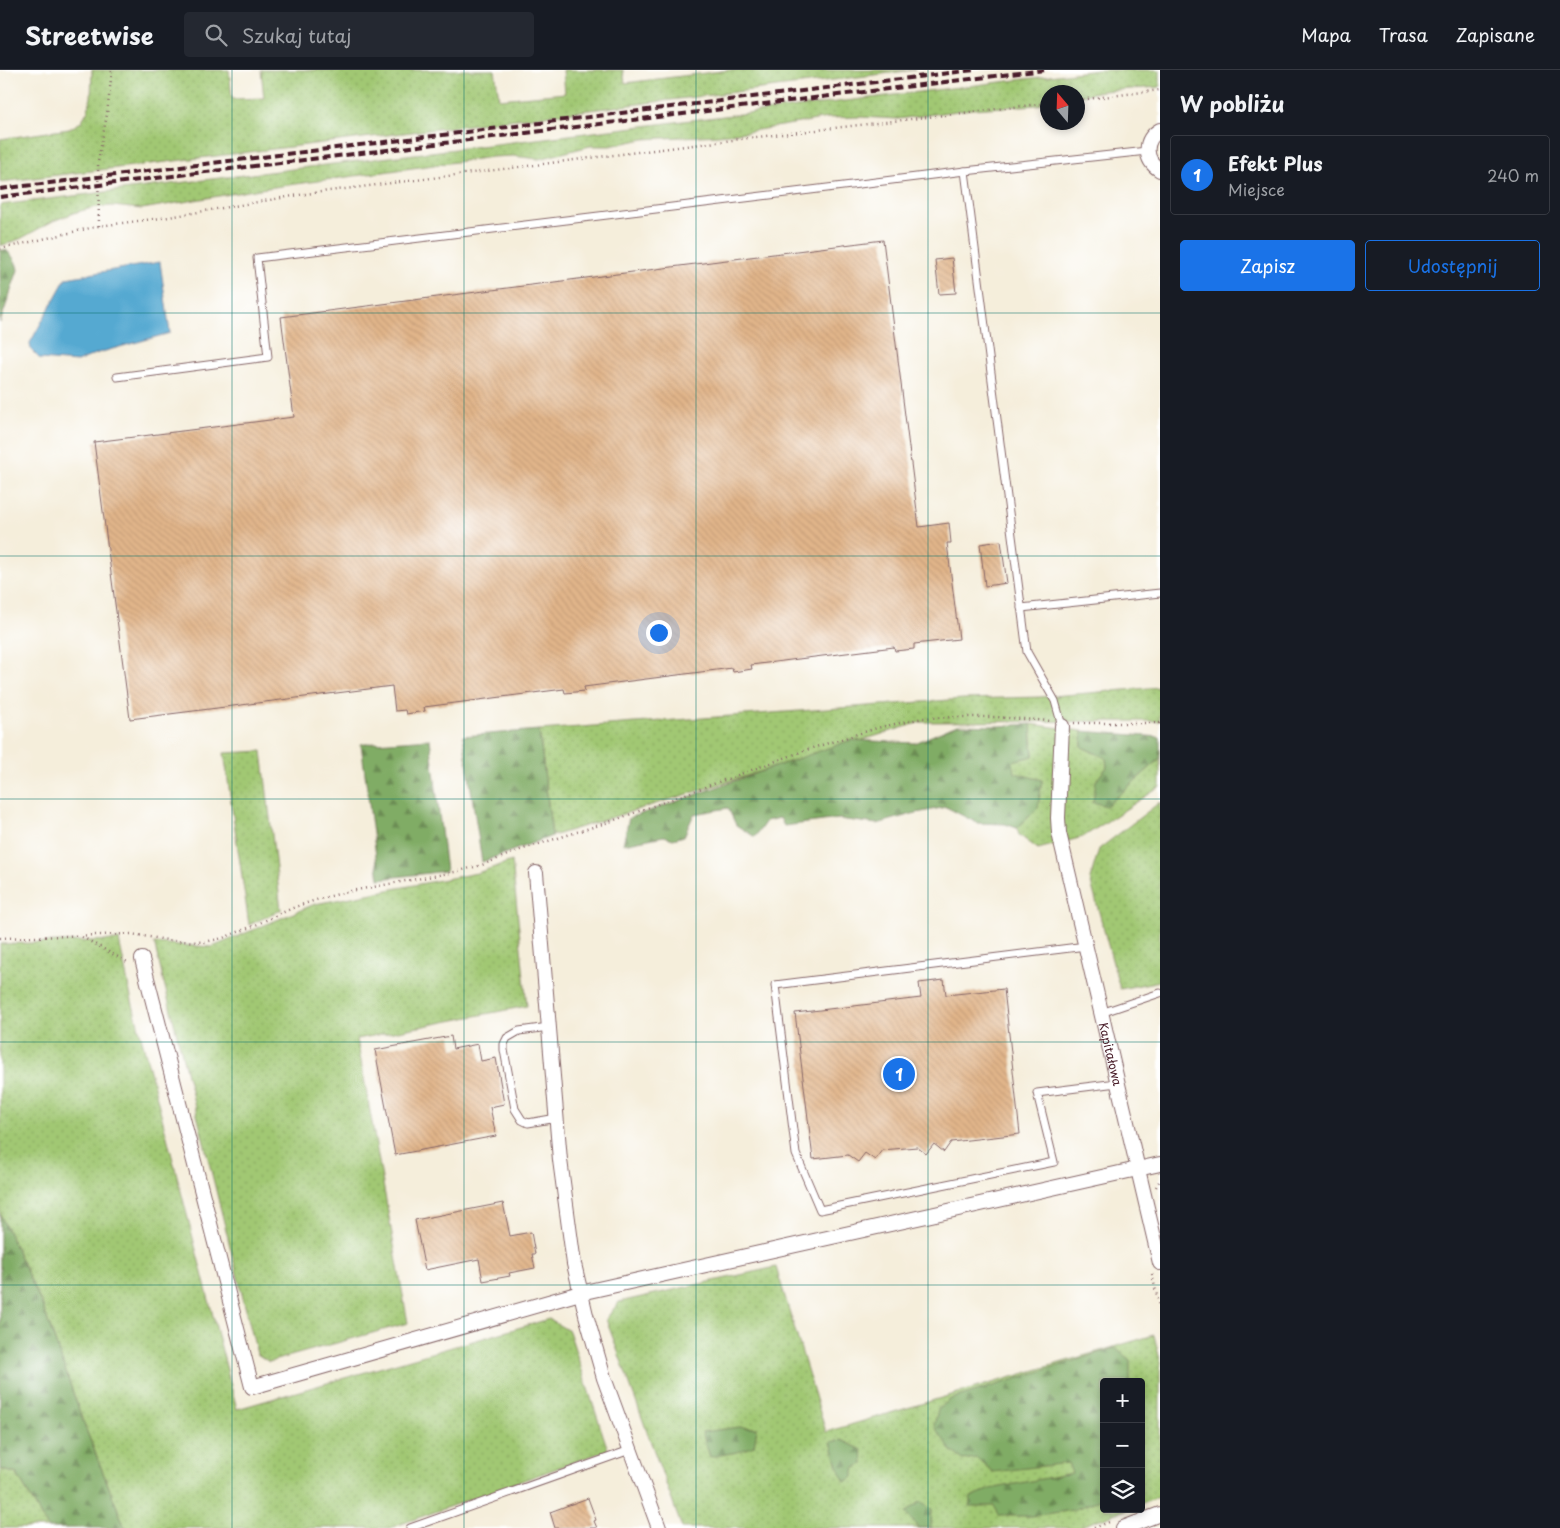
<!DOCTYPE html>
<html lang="pl">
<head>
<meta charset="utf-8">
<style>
  :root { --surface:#171b24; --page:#242831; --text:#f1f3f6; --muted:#9ea1a6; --line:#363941; --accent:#1a73e8 }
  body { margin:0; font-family:"Playpen Sans",sans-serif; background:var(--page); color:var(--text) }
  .controls { position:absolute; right:15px; bottom:15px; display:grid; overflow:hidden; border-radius:5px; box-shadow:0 2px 8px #0003 }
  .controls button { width:45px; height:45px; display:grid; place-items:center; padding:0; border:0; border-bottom:1px solid var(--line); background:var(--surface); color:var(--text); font:25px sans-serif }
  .compass { position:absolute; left:1040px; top:15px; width:45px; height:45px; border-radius:50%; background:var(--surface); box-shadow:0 2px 8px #0003; rotate:341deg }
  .you { position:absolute; left:658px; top:562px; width:18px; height:18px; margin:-12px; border:4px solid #fff; border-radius:50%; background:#1a73e8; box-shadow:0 0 0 8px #1a73e833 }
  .badge { display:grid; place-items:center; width:32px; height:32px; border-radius:50%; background:var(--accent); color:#fff; font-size:16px; font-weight:700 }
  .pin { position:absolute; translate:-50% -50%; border:2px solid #fff; box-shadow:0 1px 5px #0006 }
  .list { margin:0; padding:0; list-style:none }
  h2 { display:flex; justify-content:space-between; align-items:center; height:65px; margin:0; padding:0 20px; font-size:21px }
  h2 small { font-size:16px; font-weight:400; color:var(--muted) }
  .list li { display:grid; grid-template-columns:32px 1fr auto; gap:15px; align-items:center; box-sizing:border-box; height:80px; margin:0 10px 10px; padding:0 10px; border:1px solid var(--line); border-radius:5px }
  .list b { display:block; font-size:19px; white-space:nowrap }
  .list p { margin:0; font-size:16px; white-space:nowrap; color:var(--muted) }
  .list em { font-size:16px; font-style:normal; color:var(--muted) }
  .actions { display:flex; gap:10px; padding:15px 20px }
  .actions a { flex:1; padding:11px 0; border:1px solid var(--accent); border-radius:5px; text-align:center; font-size:18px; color:var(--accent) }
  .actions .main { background:var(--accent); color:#fff }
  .icon { flex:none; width:28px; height:28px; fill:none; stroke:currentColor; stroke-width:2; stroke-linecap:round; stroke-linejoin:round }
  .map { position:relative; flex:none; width:1160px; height:1458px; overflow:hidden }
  header { display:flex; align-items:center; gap:30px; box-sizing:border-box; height:70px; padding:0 25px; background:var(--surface); border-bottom:1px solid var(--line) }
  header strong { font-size:24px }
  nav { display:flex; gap:28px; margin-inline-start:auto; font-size:18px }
  .search { width:350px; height:45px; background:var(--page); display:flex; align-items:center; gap:12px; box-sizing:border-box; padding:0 18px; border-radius:5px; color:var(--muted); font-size:19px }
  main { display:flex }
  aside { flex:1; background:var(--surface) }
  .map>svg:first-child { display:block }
  .grass { fill:url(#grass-dots); stroke:#76744f }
  .forest { fill:url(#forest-firs); stroke:#656648 }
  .water { fill:#55a9d1; stroke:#50647e }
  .building { fill:url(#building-back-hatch) }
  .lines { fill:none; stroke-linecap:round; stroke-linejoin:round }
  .service-casing { stroke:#866769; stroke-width:9 }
  .minor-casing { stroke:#866769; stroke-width:16 }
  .path { stroke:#866769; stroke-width:2.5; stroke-dasharray:1 4; stroke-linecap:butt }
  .service { stroke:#fff; stroke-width:7 }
  .minor { stroke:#fff; stroke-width:14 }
  .rail { stroke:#4a1f2b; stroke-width:4; stroke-dasharray:8 4; stroke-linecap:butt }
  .grid { fill:none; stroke:#0f766e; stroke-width:1; stroke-opacity:0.55 }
  .labels { text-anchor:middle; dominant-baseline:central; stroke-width:5; stroke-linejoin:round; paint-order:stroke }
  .street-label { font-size:12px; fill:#4a1f2b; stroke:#fff }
</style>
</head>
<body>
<header>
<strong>Streetwise</strong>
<div class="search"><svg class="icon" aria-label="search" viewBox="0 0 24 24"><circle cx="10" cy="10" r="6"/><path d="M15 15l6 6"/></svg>Szukaj tutaj</div>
<nav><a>Mapa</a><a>Trasa</a><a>Zapisane</a></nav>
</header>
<main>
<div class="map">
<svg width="1160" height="1458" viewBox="0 0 1160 1458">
  <defs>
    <pattern id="grass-dots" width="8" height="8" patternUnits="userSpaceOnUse" patternTransform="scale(1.25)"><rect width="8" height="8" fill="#a1c873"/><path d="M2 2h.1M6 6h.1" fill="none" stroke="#8cab64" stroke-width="1.8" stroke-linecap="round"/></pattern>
    <pattern id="forest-firs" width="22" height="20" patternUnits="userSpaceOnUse" patternTransform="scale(1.25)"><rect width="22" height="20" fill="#80ac65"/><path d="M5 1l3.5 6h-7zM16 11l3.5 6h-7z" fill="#6b8b53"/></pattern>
    <pattern id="building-back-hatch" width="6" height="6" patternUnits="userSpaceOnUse" patternTransform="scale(1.25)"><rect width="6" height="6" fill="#e1b58a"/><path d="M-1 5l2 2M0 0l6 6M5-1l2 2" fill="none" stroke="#c39b77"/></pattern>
  </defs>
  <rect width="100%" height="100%" fill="#fff"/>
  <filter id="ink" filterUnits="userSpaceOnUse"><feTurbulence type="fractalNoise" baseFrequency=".02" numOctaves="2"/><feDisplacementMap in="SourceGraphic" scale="10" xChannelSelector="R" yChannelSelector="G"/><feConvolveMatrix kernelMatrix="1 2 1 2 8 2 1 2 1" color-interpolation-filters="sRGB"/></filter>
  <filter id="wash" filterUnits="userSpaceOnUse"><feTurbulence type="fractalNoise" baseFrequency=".0096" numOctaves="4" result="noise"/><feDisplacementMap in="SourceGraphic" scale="20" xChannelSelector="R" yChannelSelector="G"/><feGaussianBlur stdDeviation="1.12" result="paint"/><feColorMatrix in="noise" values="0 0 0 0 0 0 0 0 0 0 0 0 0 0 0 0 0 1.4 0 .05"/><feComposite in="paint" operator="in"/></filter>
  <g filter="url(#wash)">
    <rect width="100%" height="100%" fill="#f5eedb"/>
    <g class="grass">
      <path d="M92,0H229L232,29L264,28L261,0H495L499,29L565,23L563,0H623L625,13L730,0H915C610,37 305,76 0,112V69L69,59L81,52L88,40L91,27Z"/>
      <polygon points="1098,0 1160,0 1160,17 1102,21 1078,26 1078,22 1048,22 1047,32 1037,35 972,39 898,49 860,47 828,48 746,62 718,65 644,69 610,76 590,76 539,89 513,86 492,87 260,119 142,139 112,136 96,137 77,142 53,151 20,169 0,176 0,135"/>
      <polygon points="1160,617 1160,651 921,652 552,766 539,660 963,629 1040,627"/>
      <polygon points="1031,654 1082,661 1082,677 1106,688 1107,697 1096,711 1106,736 1160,689 1160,717 1083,767 1038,779 1019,765 1017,758 1038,738 1015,703 1012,690 1033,686"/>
      <polygon points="262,681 281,840 249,855 224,683"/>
      <polygon points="1160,732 1160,911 1120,919 1090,809 1099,779"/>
      <polygon points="512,791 527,936 357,969 408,1253 269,1292 257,1284 154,873 212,877 315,834 477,803"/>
      <polygon points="119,870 130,923 237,1339 549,1249 569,1261 608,1380 390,1458 125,1458 85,1357 43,1237 0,1144 0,874"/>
      <polygon points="776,1197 826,1362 1154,1265 1160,1290 1160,1427 1141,1434 1141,1312 1104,1312 1104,1439 1128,1439 1076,1458 682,1458 606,1249 619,1232"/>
      <polygon points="0,1399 17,1404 48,1458 0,1458"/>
    </g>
    <g class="forest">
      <path d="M0,180H6C12,185 17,192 18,200L0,253Z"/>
      <polygon points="1031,654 1033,686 1013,691 1015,703 1042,710 1038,738 1017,758 1005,754 977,753 946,737 912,744 877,754 839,749 784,756 780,748 766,751 755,767 736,755 728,738 694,744 684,766 673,769 664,766 623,774 629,748 851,670 915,673 957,655 999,656"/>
      <polygon points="539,660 552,766 482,792 463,666"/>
      <polygon points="1082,661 1160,667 1160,689 1106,736 1093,732 1096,711 1107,697 1106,688 1082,677"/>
      <polygon points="430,669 446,801 379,809 361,674"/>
      <polygon points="0,1144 43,1237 85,1357 125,1458 48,1458 17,1404 0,1399"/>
      <polygon points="1115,1278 1130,1290 1130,1312 1104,1312 1104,1428 1073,1440 1032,1446 1000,1446 994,1436 969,1436 971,1427 990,1419 1072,1403 1068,1393 993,1402 977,1388 963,1390 950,1379 934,1356 938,1339 951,1329"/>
      <polygon points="740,1357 757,1358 754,1376 737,1382 710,1387 702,1362"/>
      <polygon points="842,1370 862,1380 863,1393 855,1398 852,1408 845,1412 838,1396 831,1372"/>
      <polygon points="920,1432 932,1439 931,1458 919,1458 906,1443"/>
    </g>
    <polygon class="water" points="160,192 170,263 98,283 77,292 40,289 31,280 30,273 66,208"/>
    <g id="blocks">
      <g class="building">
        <polygon points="883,170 919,457 949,453 951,473 947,473 959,569 914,574 914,579 895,581 894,577 751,595 752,599 733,602 732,598 584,617 585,621 565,623 564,619 424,637 425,641 406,644 405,640 395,641 392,616 130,649 94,372 294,347 281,247"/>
        <polygon points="952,188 956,223 939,224 935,190"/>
        <polygon points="1001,471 1007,513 985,516 980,474"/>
        <polygon points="944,910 946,925 1004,919 1020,1064 951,1072 944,1082 934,1074 926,1084 917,1077 882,1080 875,1090 865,1083 858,1092 848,1085 813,1089 795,943 921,928 919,913"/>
        <polygon points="451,966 453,979 478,974 481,991 496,988 504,1034 490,1037 496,1066 395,1085 375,980"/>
        <polygon points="503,1133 510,1166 531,1162 535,1184 532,1184 535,1198 509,1203 510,1206 483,1211 479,1189 425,1200 415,1150"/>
        <polygon points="588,1428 596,1450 594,1451 597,1458 555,1458 550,1442"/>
      </g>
    </g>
  </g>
  <g filter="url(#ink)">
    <use href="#blocks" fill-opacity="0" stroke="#866769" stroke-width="1"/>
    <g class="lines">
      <g class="service-casing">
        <g id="service">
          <polyline points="965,101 1027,582 1055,631 1062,656"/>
          <polyline points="117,307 268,287 257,188 965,101 1147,81"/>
          <polyline points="1021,538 1160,523"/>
          <polyline points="1086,876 775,915 796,1084 820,1140 1054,1092 1037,1023 1117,1013"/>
          <polyline points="1101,943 1160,923"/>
          <polyline points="549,957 519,961 507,968 504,974 504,980 515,1039 522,1050 528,1053 557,1048"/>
          <polyline points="410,1458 630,1380"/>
        </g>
      </g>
      <g class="minor-casing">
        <g id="minor">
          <path d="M1160,60C1143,70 1144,90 1160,100"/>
          <path id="s1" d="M1062,656L1058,748L1059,763L1160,1193"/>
          <polyline points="536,803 560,1090 574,1194 586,1245 604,1308 659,1458"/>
          <polyline points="142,889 252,1317 580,1223 1160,1094"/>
          <polyline points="1123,1458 1160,1444"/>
        </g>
      </g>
      <g class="path">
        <polyline points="1078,30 1160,20"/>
        <polyline points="99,156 98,92 107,44 112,0"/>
        <polyline points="0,179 99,156 169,147 305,124 757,67 1048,33"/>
        <polyline points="1074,653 1160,653"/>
        <polyline points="82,867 129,893"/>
        <polyline points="0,868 131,864 174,871 205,872 223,868 253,856 295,837 319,829 351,821 455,802 482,795 520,780 612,751 809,679 877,658 923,648 958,647 995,647 1051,651"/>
        <polyline points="1156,1117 1160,1110"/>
        <polyline points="1152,1204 1160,1239"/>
        <polyline points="1094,1458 1112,1451"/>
      </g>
      <use href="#service" class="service"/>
      <use href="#minor" class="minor"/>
      <g class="rail">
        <polyline points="0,119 974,0"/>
        <polyline points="0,127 1044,0"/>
      </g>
    </g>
  </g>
  <path class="grid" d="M232,0V1458M464,0V1458M696,0V1458M928,0V1458M0,243H1160M0,486H1160M0,729H1160M0,972H1160M0,1215H1160"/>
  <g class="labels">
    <g class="street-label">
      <text stroke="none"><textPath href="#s1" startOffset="334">Kapitałowa</textPath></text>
    </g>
  </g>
</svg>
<div class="controls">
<button>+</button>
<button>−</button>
<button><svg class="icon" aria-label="layers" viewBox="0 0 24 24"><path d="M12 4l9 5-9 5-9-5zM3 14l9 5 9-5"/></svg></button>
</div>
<svg class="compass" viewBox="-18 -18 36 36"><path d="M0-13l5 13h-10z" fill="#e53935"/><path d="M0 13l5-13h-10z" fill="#9ea1a6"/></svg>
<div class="you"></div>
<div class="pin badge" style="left:899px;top:1004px">1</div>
</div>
<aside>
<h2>W pobliżu<small></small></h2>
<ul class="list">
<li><span class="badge">1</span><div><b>Efekt Plus</b><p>Miejsce</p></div><em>240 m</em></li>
</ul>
<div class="actions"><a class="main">Zapisz</a><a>Udostępnij</a></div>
</aside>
</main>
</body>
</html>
